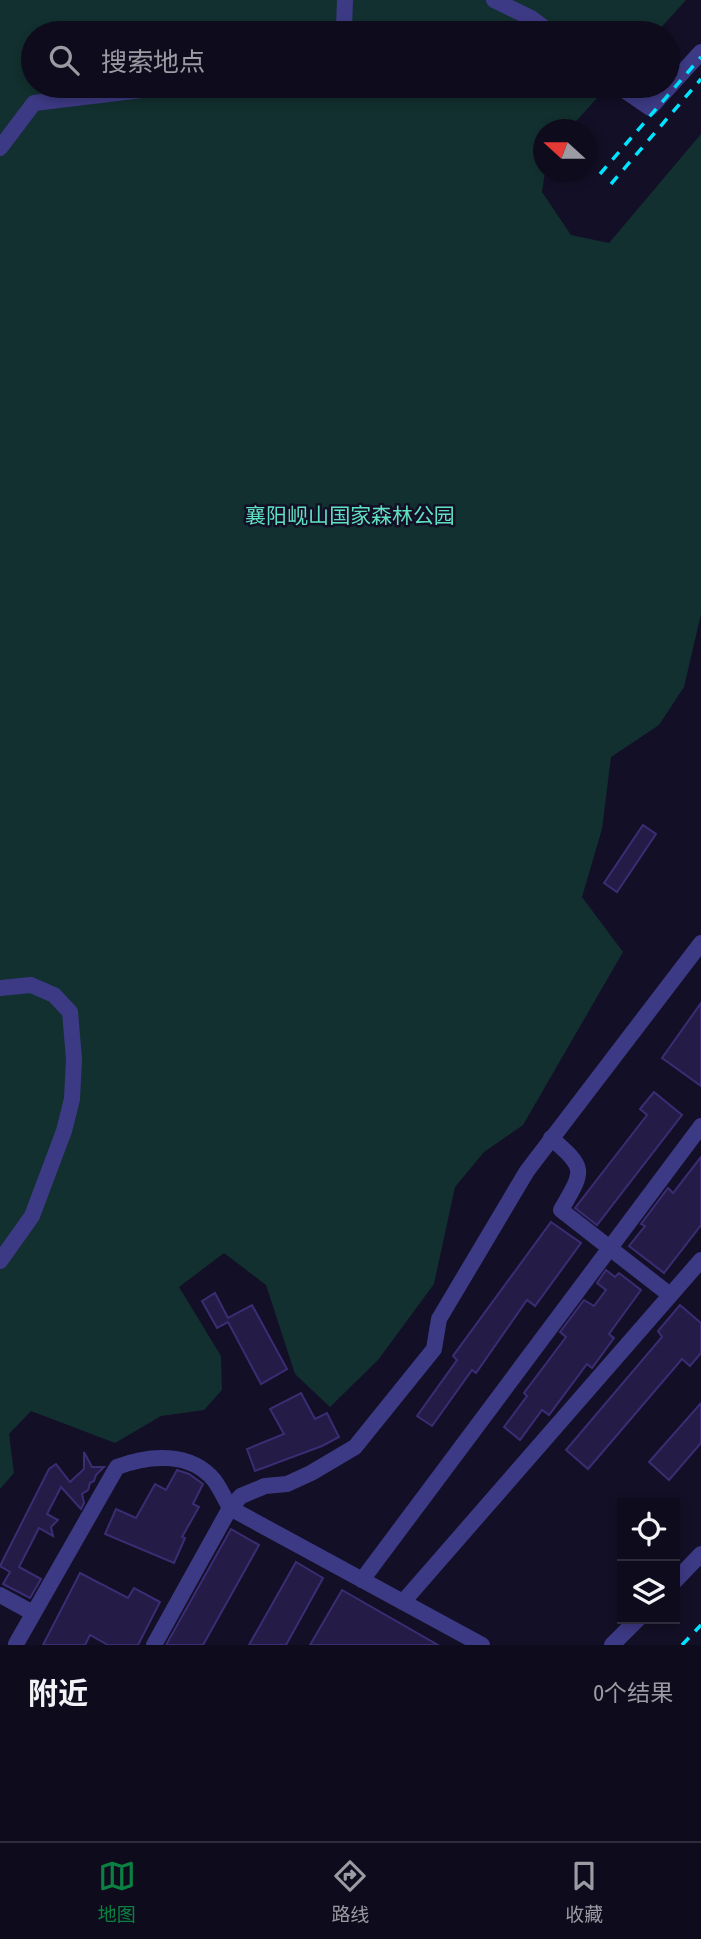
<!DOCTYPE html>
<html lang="zh">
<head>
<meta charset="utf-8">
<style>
  :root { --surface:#0e0b1c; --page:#171425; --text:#f1f3f6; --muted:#9b9ba3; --line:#2e2b3b; --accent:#0b8043 }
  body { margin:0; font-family:"Asap Condensed","Noto Sans SC",sans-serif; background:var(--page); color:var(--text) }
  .controls { position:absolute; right:21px; bottom:21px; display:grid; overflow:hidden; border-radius:0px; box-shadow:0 4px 10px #0003 }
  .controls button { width:63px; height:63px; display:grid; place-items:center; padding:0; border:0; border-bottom:2px solid var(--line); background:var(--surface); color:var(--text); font:35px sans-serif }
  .compass { position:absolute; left:533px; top:119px; width:63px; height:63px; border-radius:50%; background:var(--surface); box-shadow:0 4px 10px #0003; rotate:291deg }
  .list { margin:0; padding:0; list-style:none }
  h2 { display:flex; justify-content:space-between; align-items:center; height:91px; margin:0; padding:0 28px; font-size:30px }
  h2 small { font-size:23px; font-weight:400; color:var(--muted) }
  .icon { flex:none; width:38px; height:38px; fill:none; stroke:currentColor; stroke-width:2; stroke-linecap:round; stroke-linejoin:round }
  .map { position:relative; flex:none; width:701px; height:1645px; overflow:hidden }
  .search { position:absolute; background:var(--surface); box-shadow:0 4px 10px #0003; left:21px; right:21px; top:21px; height:77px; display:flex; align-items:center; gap:18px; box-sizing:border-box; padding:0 24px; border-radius:38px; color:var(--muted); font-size:26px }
  .sheet { height:196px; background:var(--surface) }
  nav { display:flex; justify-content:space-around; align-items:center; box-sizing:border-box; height:98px; border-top:2px solid var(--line); background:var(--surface); font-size:19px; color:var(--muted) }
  nav a { display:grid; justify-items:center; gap:4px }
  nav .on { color:var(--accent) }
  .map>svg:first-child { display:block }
  .green { fill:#12302f }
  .building { fill:#241b47; stroke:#3b2d73; stroke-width:2 }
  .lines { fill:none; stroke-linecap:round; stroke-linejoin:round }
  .minor { stroke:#3d3a85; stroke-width:16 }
  .rail { stroke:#00e5ff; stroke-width:3.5; stroke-dasharray:10 9; stroke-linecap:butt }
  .labels { text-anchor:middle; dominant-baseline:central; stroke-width:5; stroke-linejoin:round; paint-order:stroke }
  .park-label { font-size:21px; fill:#5fe0c0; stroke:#130f26 }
</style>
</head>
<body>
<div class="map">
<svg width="701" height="1645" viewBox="0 0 701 1645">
  <rect width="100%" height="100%" fill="#130f26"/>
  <polygon class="green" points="0,0 686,0 656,33 33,33 33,86 608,86 569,129 544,130 545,172 542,192 571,235 609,243 701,134 701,614 684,687 659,725 611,757 602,829 582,897 623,952 523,1125 484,1152 455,1187 434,1284 378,1360 330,1407 295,1374 266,1285 224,1253 179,1287 221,1356 222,1390 204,1410 161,1416 115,1443 31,1411 9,1434 14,1473 0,1489"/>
  <g class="building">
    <polygon points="643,825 656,834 617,892 604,883"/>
    <polygon points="701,1003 701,1086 662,1058"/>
    <polygon points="654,1092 682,1115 597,1225 575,1208 647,1115 640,1109"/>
    <polygon points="701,1157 701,1225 664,1273 629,1246 645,1226 641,1224 668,1188 673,1193"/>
    <polygon points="551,1222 581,1243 535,1306 527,1300 476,1373 472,1370 432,1426 417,1416 457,1360 453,1356"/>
    <polygon points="606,1270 615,1277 619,1273 641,1290 609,1334 614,1338 592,1368 587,1364 549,1415 542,1410 520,1440 504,1427 527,1396 524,1393 566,1337 560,1332 584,1300 594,1306 606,1290 597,1283"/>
    <polygon points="215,1293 228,1318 252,1305 287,1369 261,1384 228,1322 217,1328 202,1301"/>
    <polygon points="680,1305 701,1323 701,1353 690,1366 682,1359 588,1469 566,1450 662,1337 658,1331"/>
    <polygon points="301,1393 315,1419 327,1413 339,1437 322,1446 255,1471 247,1449 284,1434 270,1409"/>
    <polygon points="701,1403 701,1443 669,1480 649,1462"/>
    <polygon points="84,1452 92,1467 104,1467 96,1475 94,1481 90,1483 88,1490 82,1494 84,1503 81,1509 61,1487 47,1514 58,1520 51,1527 53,1536 39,1528 19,1567 41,1579 30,1598 3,1584 10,1572 0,1566 49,1469 56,1464 70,1482 84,1469"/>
    <polygon points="177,1470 189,1474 203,1484 193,1504 199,1507 182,1537 185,1538 174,1563 105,1534 116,1509 136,1518 155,1484 166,1490"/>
    <polygon points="231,1529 259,1545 203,1645 166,1645"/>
    <polygon points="296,1562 323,1578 286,1645 249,1645"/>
    <polygon points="80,1573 128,1598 134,1588 160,1602 138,1645 108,1645 90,1635 85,1645 43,1645"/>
    <polygon points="342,1590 438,1645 310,1645"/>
  </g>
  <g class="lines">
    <g class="minor">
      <polyline points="494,0 531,18 551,33"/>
      <polyline points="342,33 344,28 345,0"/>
      <polyline points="618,86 650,108 701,52"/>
      <polyline points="0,148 34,103 142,90 210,86"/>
      <polyline points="0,988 31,985 54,995 70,1012 74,1059 72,1099 64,1131 32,1216 0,1261"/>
      <path d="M551,1138C587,1169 584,1170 561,1210L670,1295"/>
      <polyline points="362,1580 701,1126"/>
      <polyline points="675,1581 701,1554"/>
      <polyline points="0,1595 33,1613"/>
      <polyline points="403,1602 701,1260"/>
      <path d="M16,1644L117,1467C148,1455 190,1451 214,1480C220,1488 225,1499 230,1508L154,1645"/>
      <polyline points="482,1645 230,1508 241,1496 265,1486 287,1484 311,1473 355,1447 434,1349 439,1319 527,1171 701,943"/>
      <polyline points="612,1645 638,1619"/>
    </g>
    <g class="rail">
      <polyline points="600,174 701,57"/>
      <polyline points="611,184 701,79"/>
      <polyline points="682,1645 701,1625"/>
    </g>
  </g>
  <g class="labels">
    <g class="park-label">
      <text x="350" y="515">襄阳岘山国家森林公园</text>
    </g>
  </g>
</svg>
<div class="controls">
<button><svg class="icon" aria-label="locate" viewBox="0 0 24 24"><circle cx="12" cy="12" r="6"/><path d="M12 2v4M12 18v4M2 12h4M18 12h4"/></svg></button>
<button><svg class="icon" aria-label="layers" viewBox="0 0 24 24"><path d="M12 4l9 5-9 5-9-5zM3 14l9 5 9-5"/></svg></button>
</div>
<svg class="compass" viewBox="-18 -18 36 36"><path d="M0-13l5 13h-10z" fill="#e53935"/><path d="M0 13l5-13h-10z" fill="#9b9ba3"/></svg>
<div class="search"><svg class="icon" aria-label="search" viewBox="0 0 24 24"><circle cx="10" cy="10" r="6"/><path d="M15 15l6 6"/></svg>搜索地点</div>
</div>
<section class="sheet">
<h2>附近<small>0个结果</small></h2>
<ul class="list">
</ul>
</section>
<nav>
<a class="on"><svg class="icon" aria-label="map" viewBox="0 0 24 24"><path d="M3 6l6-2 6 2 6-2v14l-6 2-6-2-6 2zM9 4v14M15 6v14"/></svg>地图</a>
<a><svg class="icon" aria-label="directions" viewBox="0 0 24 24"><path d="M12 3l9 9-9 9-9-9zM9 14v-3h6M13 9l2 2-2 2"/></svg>路线</a>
<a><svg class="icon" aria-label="saved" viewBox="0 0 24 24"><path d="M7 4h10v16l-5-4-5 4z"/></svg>收藏</a>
</nav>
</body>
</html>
